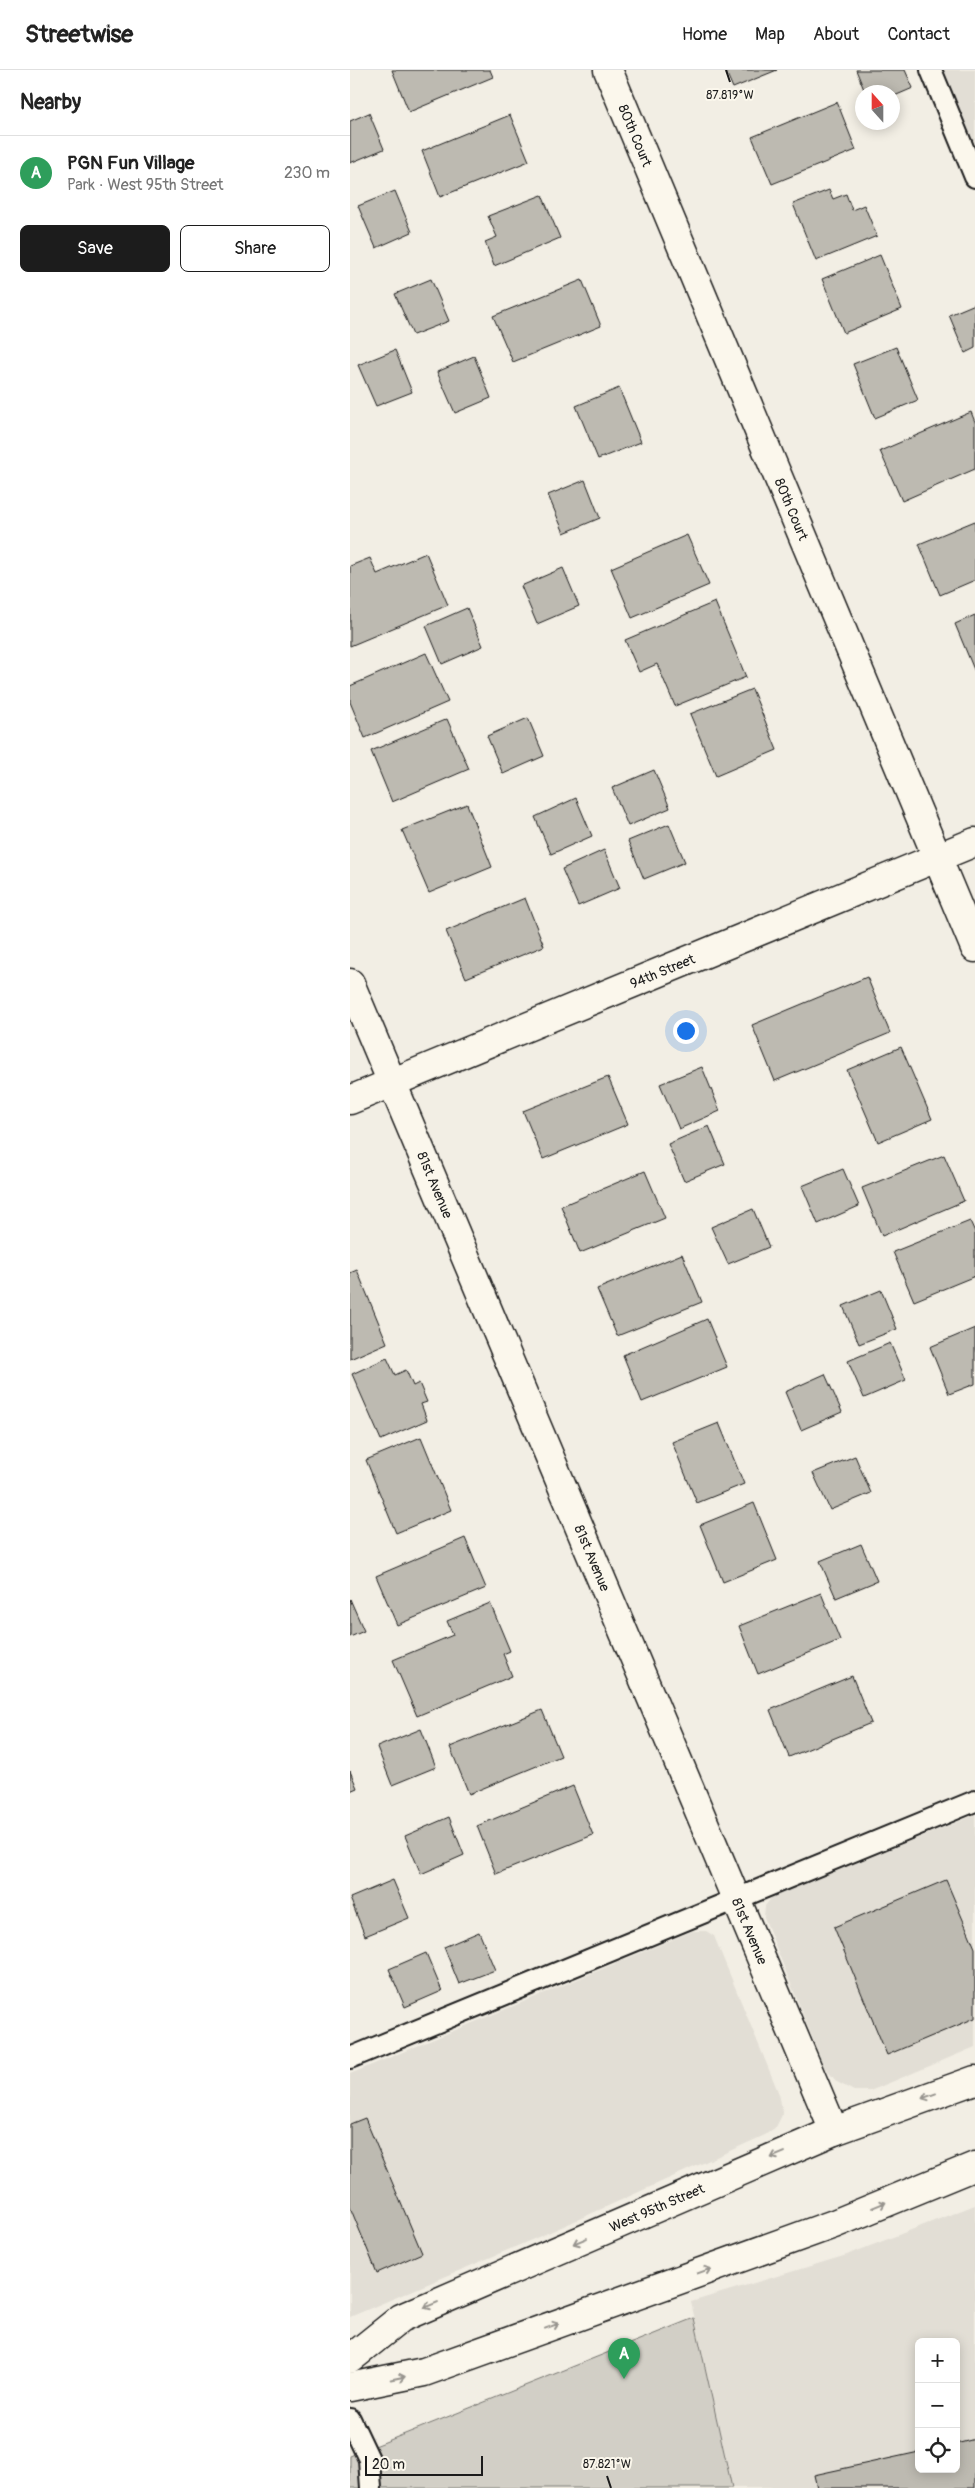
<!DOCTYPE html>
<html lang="en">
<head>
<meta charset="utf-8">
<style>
  :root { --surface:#fff; --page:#f6f6f6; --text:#222; --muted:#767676; --line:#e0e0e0; --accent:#1c1c1c }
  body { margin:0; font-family:Pangolin,sans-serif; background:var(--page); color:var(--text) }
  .controls { position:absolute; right:15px; bottom:15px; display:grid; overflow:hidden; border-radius:8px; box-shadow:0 2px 12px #0003 }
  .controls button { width:45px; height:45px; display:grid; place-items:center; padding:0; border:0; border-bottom:1px solid var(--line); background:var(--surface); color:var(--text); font:25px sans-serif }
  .compass { position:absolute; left:505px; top:15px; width:45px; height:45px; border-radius:50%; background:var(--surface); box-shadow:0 2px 12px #0003; rotate:339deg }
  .scale { position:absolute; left:15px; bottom:12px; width:118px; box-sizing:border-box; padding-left:5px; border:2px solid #1c1c1c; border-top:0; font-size:14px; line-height:18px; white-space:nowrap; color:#1c1c1c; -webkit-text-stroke:4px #fbf7ec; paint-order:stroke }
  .you { position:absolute; left:335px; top:960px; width:18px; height:18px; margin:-12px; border:4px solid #fff; border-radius:50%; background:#1a73e8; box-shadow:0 0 0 8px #1a73e833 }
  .badge { display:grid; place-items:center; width:32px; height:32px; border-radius:50%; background:var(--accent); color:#fff; font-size:16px; font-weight:700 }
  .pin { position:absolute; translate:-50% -41px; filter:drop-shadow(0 1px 2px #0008) }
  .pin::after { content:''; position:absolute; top:26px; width:18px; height:15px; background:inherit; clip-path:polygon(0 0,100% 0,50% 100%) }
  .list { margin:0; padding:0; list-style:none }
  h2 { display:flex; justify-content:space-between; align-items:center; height:65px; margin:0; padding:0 20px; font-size:21px }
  h2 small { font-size:16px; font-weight:400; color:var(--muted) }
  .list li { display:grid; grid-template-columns:32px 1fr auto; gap:15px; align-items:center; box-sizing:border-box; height:75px; padding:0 20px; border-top:1px solid var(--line) }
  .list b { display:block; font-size:19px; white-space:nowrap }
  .list p { margin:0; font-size:16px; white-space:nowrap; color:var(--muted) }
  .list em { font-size:16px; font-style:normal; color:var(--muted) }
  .actions { display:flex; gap:10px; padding:15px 20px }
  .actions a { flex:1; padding:11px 0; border:1px solid var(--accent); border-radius:8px; text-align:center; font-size:18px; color:var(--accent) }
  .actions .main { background:var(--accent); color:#fff }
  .icon { flex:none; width:28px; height:28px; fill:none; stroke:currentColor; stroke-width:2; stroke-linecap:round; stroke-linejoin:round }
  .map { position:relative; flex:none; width:625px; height:2418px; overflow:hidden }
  header { display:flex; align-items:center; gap:30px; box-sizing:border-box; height:70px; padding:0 25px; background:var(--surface); border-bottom:1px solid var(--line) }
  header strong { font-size:24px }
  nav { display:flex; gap:28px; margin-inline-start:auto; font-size:18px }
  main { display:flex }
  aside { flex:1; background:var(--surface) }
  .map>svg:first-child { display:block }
  .built { fill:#e2ded5; fill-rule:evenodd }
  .green { fill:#d2cfc6; stroke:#777671 }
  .building { fill:#bdbab1; stroke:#1c1c1c }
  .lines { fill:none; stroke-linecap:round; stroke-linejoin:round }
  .lane-casing { stroke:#1c1c1c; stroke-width:24 }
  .street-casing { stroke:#1c1c1c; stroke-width:31 }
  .primary-casing { stroke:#1c1c1c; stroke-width:31 }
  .lane { stroke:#fbf7ec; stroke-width:20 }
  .street { stroke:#fbf7ec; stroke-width:28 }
  .primary { stroke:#fbf7ec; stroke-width:28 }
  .oneway { stroke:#97948e }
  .ticks { fill:none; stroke:#1c1c1c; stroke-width:2 }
  .labels { text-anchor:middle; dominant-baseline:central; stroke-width:4; stroke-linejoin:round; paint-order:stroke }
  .street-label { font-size:14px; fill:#1c1c1c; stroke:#fbf7ec }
  .ticks-label { font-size:12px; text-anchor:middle; fill:#1c1c1c; stroke:#fbf7ec; stroke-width:4; stroke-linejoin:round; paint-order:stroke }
</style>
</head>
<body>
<header>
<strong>Streetwise</strong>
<nav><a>Home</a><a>Map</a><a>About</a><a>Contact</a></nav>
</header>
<main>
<aside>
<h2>Nearby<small></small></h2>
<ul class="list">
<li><span class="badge" style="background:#2e9e5b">A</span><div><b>PGN Fun Village</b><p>Park · West 95th Street</p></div><em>230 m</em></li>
</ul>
<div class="actions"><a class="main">Save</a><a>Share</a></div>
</aside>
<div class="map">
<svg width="625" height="2418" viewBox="0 0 625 2418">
  <rect width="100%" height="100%" fill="#f2eee4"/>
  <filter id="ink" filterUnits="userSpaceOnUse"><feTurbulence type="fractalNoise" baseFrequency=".02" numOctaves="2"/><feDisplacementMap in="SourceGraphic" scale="10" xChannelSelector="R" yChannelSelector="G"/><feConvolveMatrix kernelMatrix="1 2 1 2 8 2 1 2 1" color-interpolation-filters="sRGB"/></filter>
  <g filter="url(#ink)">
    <g class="built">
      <polygon points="592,0 625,0 625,79"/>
      <polygon points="625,1745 625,1977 520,2021 504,2021 487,2012 474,1997 414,1847 415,1836 422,1827"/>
      <polygon points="343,1861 356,1861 364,1866 429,2024 433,2043 426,2057 415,2065 207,2159 0,2247 0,2004"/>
      <path d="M625,2135V2418H382L341,2232L497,2185ZM569,2272H606V2399H569Z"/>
    </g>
    <polygon class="green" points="344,2248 382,2418 0,2418 0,2386"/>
    <g class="building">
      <polygon points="42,0 140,0 143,7 59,42"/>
      <polygon points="375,0 427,0 383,18"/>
      <polygon points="506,0 555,0 563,18 542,27 542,22 515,22"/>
      <polygon points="487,32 506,80 422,114 402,67"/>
      <polygon points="19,43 34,79 0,93 0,51"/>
      <polygon points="160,45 179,91 90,127 72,81"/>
      <polygon points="479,120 483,129 496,124 502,140 514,135 527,166 466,191 443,134"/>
      <polygon points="45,121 62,162 26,178 8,136"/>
      <polygon points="192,125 210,168 144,196 135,172 147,167 138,146"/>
      <polygon points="530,185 552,239 494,263 472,209"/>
      <polygon points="81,209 99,251 63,265 45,224"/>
      <polygon points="232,210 251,256 163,292 143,246"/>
      <polygon points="625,234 625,278 615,283 599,245"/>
      <polygon points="546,277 568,330 525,348 503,294"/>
      <polygon points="45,280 62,322 26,336 8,295"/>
      <polygon points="124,286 141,328 105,343 87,302"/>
      <polygon points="269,318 291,372 248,389 226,336"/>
      <polygon points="621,342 625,352 625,399 552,431 530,381"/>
      <polygon points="235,410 250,448 214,463 198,425"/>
      <polygon points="625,451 625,510 590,525 569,474"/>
      <polygon points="337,465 359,515 282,548 261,498"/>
      <polygon points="76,483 98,535 0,576 0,496 20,488 27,504"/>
      <polygon points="213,498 229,536 187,554 171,516"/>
      <polygon points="365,532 396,607 325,636 307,594 289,602 275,570"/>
      <polygon points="117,538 133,576 92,594 76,556"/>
      <polygon points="625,545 625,602 605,554"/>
      <polygon points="76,583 98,632 15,668 0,632 0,616"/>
      <polygon points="402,619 427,680 366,706 340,644"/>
      <polygon points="178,648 194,686 153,704 137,666"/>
      <polygon points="97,649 119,699 42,732 21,681"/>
      <polygon points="304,700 320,738 278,756 262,718"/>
      <polygon points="226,728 242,766 201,784 185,747"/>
      <polygon points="117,734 142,797 79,823 52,760"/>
      <polygon points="319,754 335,792 294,809 278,771"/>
      <polygon points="254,780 270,818 228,836 212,799"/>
      <polygon points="175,828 194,876 116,908 96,861"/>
      <polygon points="517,907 540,963 425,1011 402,955"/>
      <polygon points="551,977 582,1049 528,1072 497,1000"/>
      <polygon points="352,997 370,1041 329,1059 310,1014"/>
      <polygon points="258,1007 278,1054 193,1089 173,1041"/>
      <polygon points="359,1056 375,1094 334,1111 318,1074"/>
      <polygon points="594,1085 614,1131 532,1166 512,1118"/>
      <polygon points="493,1099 509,1136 468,1154 452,1116"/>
      <polygon points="295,1101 315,1148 230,1183 211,1136"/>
      <polygon points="403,1139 419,1177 378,1194 361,1157"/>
      <polygon points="620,1151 625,1162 625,1206 564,1231 543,1182"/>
      <polygon points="332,1184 352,1232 267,1266 247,1219"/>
      <polygon points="7,1200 37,1273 0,1289 0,1203"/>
      <polygon points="531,1220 547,1259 509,1274 493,1236"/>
      <polygon points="357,1249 377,1297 292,1332 273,1285"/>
      <polygon points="625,1258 625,1314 599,1324 580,1277"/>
      <polygon points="540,1273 556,1310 514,1328 498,1291"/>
      <polygon points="37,1288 45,1305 56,1300 63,1316 69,1313 77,1332 71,1334 77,1350 31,1370 2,1304"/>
      <polygon points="475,1304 492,1342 451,1360 435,1322"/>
      <polygon points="369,1353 394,1414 347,1433 322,1372"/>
      <polygon points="71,1367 101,1440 46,1463 16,1390"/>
      <polygon points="505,1386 521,1423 480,1440 463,1403"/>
      <polygon points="404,1433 427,1490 373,1512 350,1455"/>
      <polygon points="115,1468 136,1518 47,1555 26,1506"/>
      <polygon points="511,1474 527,1511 486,1528 470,1491"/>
      <polygon points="471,1523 490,1570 408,1604 389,1556"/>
      <polygon points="0,1529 14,1561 0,1567"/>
      <polygon points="140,1533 160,1581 153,1584 162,1606 67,1646 43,1590 103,1565 97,1551"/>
      <polygon points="502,1606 521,1653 439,1687 420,1640"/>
      <polygon points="192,1640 211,1686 119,1724 100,1677"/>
      <polygon points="71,1659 86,1697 42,1715 27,1677"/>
      <polygon points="0,1701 7,1718 0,1721"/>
      <polygon points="223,1716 243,1765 146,1804 127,1756"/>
      <polygon points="99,1747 114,1785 71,1804 55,1766"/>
      <polygon points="43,1810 59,1848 15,1866 0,1828"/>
      <polygon points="596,1810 625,1878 625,1948 537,1985 484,1857"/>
      <polygon points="129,1862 145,1900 109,1914 94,1877"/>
      <polygon points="76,1883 92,1921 55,1937 39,1899"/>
      <polygon points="15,2048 72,2183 27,2203 0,2137 0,2054"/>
      <polygon points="625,2369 625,2418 467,2418 464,2405 569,2382 569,2399 606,2399 606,2374"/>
    </g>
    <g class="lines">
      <g class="lane-casing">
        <g id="lane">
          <polyline points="581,0 625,107"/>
          <polyline points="0,1988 625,1731"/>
          <polyline points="0,2349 19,2389 21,2418"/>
        </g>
      </g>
      <g class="street-casing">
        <g id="street">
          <path id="s1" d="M258,0L625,878"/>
          <path id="s2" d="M0,913L484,2061"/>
          <path id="s3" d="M0,1030L625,772"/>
        </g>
      </g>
      <g class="primary-casing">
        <g id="primary">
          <path id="s4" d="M0,2289L51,2248L484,2061L625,2010"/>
          <polyline points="0,2317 74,2302 484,2154 625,2096"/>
        </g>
      </g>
      <use href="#lane" class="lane"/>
      <use href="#street" class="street"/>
      <use href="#primary" class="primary"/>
    </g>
    <defs><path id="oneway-shaft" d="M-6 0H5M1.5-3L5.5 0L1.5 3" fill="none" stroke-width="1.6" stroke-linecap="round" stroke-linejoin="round" transform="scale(1.25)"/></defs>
    <g class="oneway">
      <use href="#oneway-shaft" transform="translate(579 2026) rotate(160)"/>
      <use href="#oneway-shaft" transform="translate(428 2085) rotate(157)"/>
      <use href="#oneway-shaft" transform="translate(529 2135) rotate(-22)"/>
      <use href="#oneway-shaft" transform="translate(230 2171) rotate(157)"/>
      <use href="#oneway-shaft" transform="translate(354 2201) rotate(-20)"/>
      <use href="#oneway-shaft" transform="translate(81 2235) rotate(157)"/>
      <use href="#oneway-shaft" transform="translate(202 2256) rotate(-20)"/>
      <use href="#oneway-shaft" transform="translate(48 2308) rotate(-11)"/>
    </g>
  </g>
  <path class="ticks" d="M376,0L380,12M257,2406L261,2418"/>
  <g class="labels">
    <g class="street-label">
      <text stroke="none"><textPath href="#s1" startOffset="71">80th Court</textPath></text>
      <text stroke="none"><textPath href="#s1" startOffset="476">80th Court</textPath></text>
      <text stroke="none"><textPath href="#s3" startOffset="338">94th Street</textPath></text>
      <text stroke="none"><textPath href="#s2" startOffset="219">81st Avenue</textPath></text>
      <text stroke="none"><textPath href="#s2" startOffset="624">81st Avenue</textPath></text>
      <text stroke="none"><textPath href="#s2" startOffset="1029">81st Avenue</textPath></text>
      <text stroke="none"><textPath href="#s4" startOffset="344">West 95th Street</textPath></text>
    </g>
  </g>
  <g class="ticks-label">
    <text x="380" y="29">87.819°W</text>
    <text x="257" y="2398">87.821°W</text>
  </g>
</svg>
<div class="controls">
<button>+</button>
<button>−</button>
<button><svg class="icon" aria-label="locate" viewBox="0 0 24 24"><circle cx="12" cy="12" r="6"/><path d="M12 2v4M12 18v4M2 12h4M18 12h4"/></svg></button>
</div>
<svg class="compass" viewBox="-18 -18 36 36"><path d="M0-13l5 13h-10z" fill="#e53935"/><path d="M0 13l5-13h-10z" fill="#767676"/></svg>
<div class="scale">20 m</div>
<div class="you"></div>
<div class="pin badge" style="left:274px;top:2309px;background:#2e9e5b">A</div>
</div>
</main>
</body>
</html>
